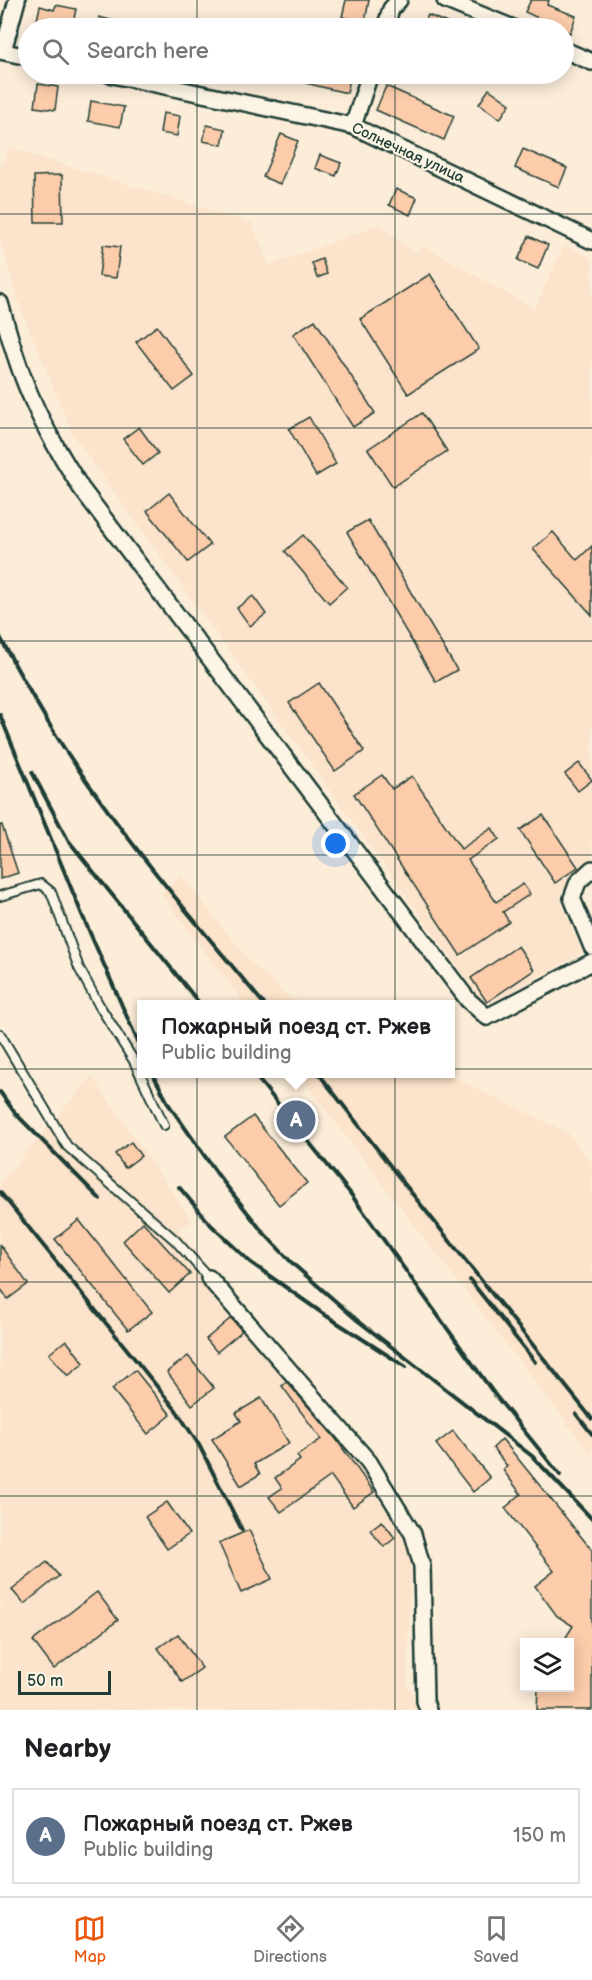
<!DOCTYPE html>
<html lang="en">
<head>
<meta charset="utf-8">
<style>
  :root { --surface:#fff; --page:#f2f2f2; --text:#202124; --muted:#757577; --line:#e0e0e0; --accent:#ea580c }
  body { margin:0; font-family:"Balsamiq Sans",sans-serif; background:var(--page); color:var(--text) }
  .controls { position:absolute; right:18px; bottom:18px; display:grid; overflow:hidden; border-radius:0px; box-shadow:0 3px 15px #0003 }
  .controls button { width:54px; height:54px; display:grid; place-items:center; padding:0; border:0; border-bottom:2px solid var(--line); background:var(--surface); color:var(--text); font:30px sans-serif }
  .scale { position:absolute; left:18px; bottom:15px; width:93px; box-sizing:border-box; padding-left:6px; border:3px solid #1f3d34; border-top:0; font-size:16px; line-height:21px; white-space:nowrap; color:#1f3d34; -webkit-text-stroke:4px #fcf5e5; paint-order:stroke }
  .you { position:absolute; left:336px; top:844px; width:21px; height:21px; margin:-15px; border:4px solid #fff; border-radius:50%; background:#1a73e8; box-shadow:0 0 0 9px #1a73e833 }
  .badge { display:grid; place-items:center; width:39px; height:39px; border-radius:50%; background:var(--accent); color:#fff; font-size:20px; font-weight:700 }
  .pin { position:absolute; translate:-50% -50%; border:3px solid #fff; box-shadow:0 2px 6px #0006 }
  .popup { position:absolute; left:137px; top:1000px; width:318px; height:78px; box-sizing:border-box; display:grid; place-content:center; border-radius:0px; background:var(--surface); filter:drop-shadow(0 2px 4px #0005); font-size:20px; white-space:nowrap; color:var(--muted) }
  .popup b { font-size:22px; color:var(--text) }
  .popup::after { content:''; position:absolute; left:50%; top:100%; margin-left:-12px; border:12px solid transparent; border-top-color:var(--surface) }
  .list { margin:0; padding:0; list-style:none }
  h2 { display:flex; justify-content:space-between; align-items:center; height:78px; margin:0; padding:0 24px; font-size:26px }
  h2 small { font-size:20px; font-weight:400; color:var(--muted) }
  .list li { display:grid; grid-template-columns:39px 1fr auto; gap:18px; align-items:center; box-sizing:border-box; height:96px; margin:0 12px 12px; padding:0 12px; border:2px solid var(--line); border-radius:0px }
  .list b { display:block; font-size:22px; white-space:nowrap }
  .list p { margin:0; font-size:20px; white-space:nowrap; color:var(--muted) }
  .list em { font-size:20px; font-style:normal; color:var(--muted) }
  .icon { flex:none; width:33px; height:33px; fill:none; stroke:currentColor; stroke-width:2; stroke-linecap:round; stroke-linejoin:round }
  .map { position:relative; flex:none; width:592px; height:1710px; overflow:hidden }
  .search { position:absolute; background:var(--surface); box-shadow:0 3px 15px #0003; left:18px; right:18px; top:18px; height:66px; display:flex; align-items:center; gap:15px; box-sizing:border-box; padding:0 21px; border-radius:33px; color:var(--muted); font-size:22px }
  .sheet { height:186px; background:var(--surface) }
  nav { display:flex; justify-content:space-around; align-items:center; box-sizing:border-box; height:84px; border-top:2px solid var(--line); background:var(--surface); font-size:16px; color:var(--muted) }
  nav a { display:grid; justify-items:center; gap:3px }
  nav .on { color:var(--accent) }
  .map>svg:first-child { display:block }
  .built { fill:#fce3cb }
  .building { fill:#fcccab; stroke:#1f3d34; stroke-width:1.5 }
  .lines { fill:none; stroke-linecap:round; stroke-linejoin:round }
  .lane-casing { stroke:#1f3d34; stroke-width:12 }
  .street-casing { stroke:#1f3d34; stroke-width:20 }
  .lane { stroke:#fcf5e5; stroke-width:8 }
  .street { stroke:#fcf5e5; stroke-width:15 }
  .rail { stroke:#1f3d34; stroke-width:4 }
  .grid { fill:none; stroke:#1f3d34; stroke-width:1.5; stroke-opacity:0.55 }
  .labels { text-anchor:middle; dominant-baseline:central; stroke-width:4.5; stroke-linejoin:round; paint-order:stroke }
  .street-label { font-size:15px; fill:#1f3d34; stroke:#fcf5e5 }
</style>
</head>
<body>
<div class="map">
<svg width="592" height="1710" viewBox="0 0 592 1710">
  <rect width="100%" height="100%" fill="#fcedd9"/>
  <filter id="ink" filterUnits="userSpaceOnUse"><feTurbulence type="fractalNoise" baseFrequency=".0167" numOctaves="2"/><feDisplacementMap in="SourceGraphic" scale="12" xChannelSelector="R" yChannelSelector="G"/><feConvolveMatrix kernelMatrix="1 2 1 2 8 2 1 2 1" color-interpolation-filters="sRGB"/></filter>
  <g filter="url(#ink)">
    <g class="built">
      <polygon points="10,148 252,223 269,266 378,225 416,253 424,246 534,309 565,245 592,259 592,862 559,894 582,953 486,1006 73,435 19,304 0,239 0,167"/>
      <polygon points="182,876 248,959 288,997 303,1004 245,1004 161,894"/>
      <polygon points="298,1074 446,1074 567,1132 592,1163 592,1456"/>
      <polygon points="92,1076 193,1222 177,1229 342,1436 411,1550 407,1683 420,1710 0,1710 0,1183"/>
    </g>
    <g class="building">
      <polygon points="346,0 369,0 365,22 342,17"/>
      <polygon points="531,0 549,0 547,5 576,16 570,33 525,12"/>
      <polygon points="56,5 76,9 72,28 37,20 40,6 54,10"/>
      <polygon points="428,15 459,28 422,28"/>
      <polygon points="99,17 130,25 130,28 96,28"/>
      <polygon points="307,74 351,74 347,93 305,83"/>
      <polygon points="38,84 58,87 55,110 35,107"/>
      <polygon points="386,86 454,116 444,140 376,110"/>
      <polygon points="489,89 510,104 500,119 479,104"/>
      <polygon points="91,101 124,107 120,127 88,121"/>
      <polygon points="163,113 180,116 177,136 160,133"/>
      <polygon points="207,125 225,129 222,145 203,141"/>
      <polygon points="281,134 298,141 280,184 263,177"/>
      <polygon points="523,149 567,168 559,187 515,168"/>
      <polygon points="320,155 341,163 336,176 315,168"/>
      <polygon points="62,175 63,222 35,222 34,176"/>
      <polygon points="396,189 417,198 410,215 389,205"/>
      <polygon points="529,236 548,245 538,269 518,260"/>
      <polygon points="103,245 120,247 116,278 99,276"/>
      <polygon points="322,259 327,274 317,278 312,263"/>
      <polygon points="430,274 479,349 408,394 360,319"/>
      <polygon points="315,320 375,413 353,427 293,334"/>
      <polygon points="157,326 194,376 174,391 136,342"/>
      <polygon points="422,413 447,451 393,487 368,449"/>
      <polygon points="309,417 336,464 316,476 289,429"/>
      <polygon points="139,427 158,453 143,465 123,439"/>
      <polygon points="169,493 210,545 188,562 147,511"/>
      <polygon points="368,520 457,670 436,682 347,532"/>
      <polygon points="553,532 577,560 592,546 592,615 533,549"/>
      <polygon points="303,535 347,587 329,603 285,551"/>
      <polygon points="253,596 266,614 250,626 237,608"/>
      <polygon points="319,683 364,751 335,771 289,703"/>
      <polygon points="579,763 592,780 578,791 565,774"/>
      <polygon points="382,775 392,789 412,776 461,849 492,828 499,839 468,860 496,902 523,884 530,894 503,912 509,922 460,955 354,794"/>
      <polygon points="543,815 578,867 555,883 520,830"/>
      <polygon points="0,825 2,825 18,873 0,879"/>
      <polygon points="518,946 534,970 487,1002 471,978"/>
      <polygon points="253,1116 307,1183 279,1205 225,1137"/>
      <polygon points="131,1142 141,1156 125,1168 115,1154"/>
      <polygon points="79,1220 152,1312 128,1330 55,1239"/>
      <polygon points="143,1222 190,1274 169,1293 123,1241"/>
      <polygon points="0,1245 28,1284 8,1299 0,1288"/>
      <polygon points="231,1318 242,1331 217,1352 206,1339"/>
      <polygon points="66,1340 84,1363 68,1376 49,1354"/>
      <polygon points="188,1356 214,1388 192,1405 167,1372"/>
      <polygon points="135,1370 171,1415 148,1434 112,1389"/>
      <polygon points="287,1382 336,1439 374,1492 353,1507 331,1476 281,1512 269,1497 282,1488 275,1478 300,1460 297,1456 321,1439 282,1386"/>
      <polygon points="261,1398 289,1443 254,1464 260,1474 241,1486 212,1439 241,1421 236,1413"/>
      <polygon points="453,1431 490,1478 473,1492 436,1444"/>
      <polygon points="502,1439 592,1550 592,1710 537,1710 538,1688 570,1688 570,1642 563,1642 573,1626 557,1616 535,1586 554,1571 505,1508 521,1494 503,1470 507,1466 493,1448"/>
      <polygon points="167,1502 189,1534 167,1549 145,1517"/>
      <polygon points="382,1521 395,1538 384,1547 370,1530"/>
      <polygon points="249,1530 272,1579 241,1593 219,1543"/>
      <polygon points="47,1562 59,1576 24,1604 12,1590"/>
      <polygon points="97,1592 118,1620 54,1669 33,1641"/>
      <polygon points="178,1634 202,1668 182,1682 158,1648"/>
    </g>
    <g class="lines">
      <g class="lane-casing">
        <g id="lane">
          <polyline points="0,896 41,884 51,892 79,968 99,1005 134,1061 164,1125"/>
          <polyline points="0,1034 67,1146 175,1240 209,1278"/>
        </g>
      </g>
      <g class="street-casing">
        <g id="street">
          <polyline points="445,0 513,28"/>
          <polyline points="385,28 391,9 399,0"/>
          <polyline points="564,50 592,62"/>
          <polyline points="0,51 28,57"/>
          <polyline points="3,51 17,0"/>
          <polyline points="108,74 353,126 592,241"/>
          <polyline points="353,126 370,74"/>
          <path d="M0,303C9,335 18,368 32,399C45,430 63,459 81,488L468,1000L487,1017L592,962"/>
          <polyline points="592,869 578,882 572,898 592,947"/>
          <polyline points="209,1278 369,1462 413,1534 422,1566 425,1701 428,1710"/>
        </g>
      </g>
      <use href="#lane" class="lane"/>
      <use href="#street" class="street"/>
      <g class="rail">
        <path d="M0,637C20,675 41,712 64,748C124,839 195,922 264,1004"/>
        <polyline points="0,715 83,917 142,1051"/>
        <polyline points="32,772 68,840 200,1004"/>
        <polyline points="153,1074 169,1105 218,1175 262,1231 293,1264 357,1320 532,1456 592,1519"/>
        <polyline points="254,1074 350,1193 495,1395 560,1475"/>
        <polyline points="319,1074 402,1181 592,1419"/>
        <polyline points="0,1092 15,1113 100,1199"/>
        <polyline points="179,1187 211,1225 250,1262 322,1313 406,1367"/>
        <polyline points="0,1192 176,1410 199,1445 242,1530"/>
        <polyline points="470,1280 535,1362"/>
        <polyline points="576,1414 592,1434"/>
      </g>
    </g>
  </g>
  <path class="grid" d="M197,0V28M395,0V28M197,74V1710M395,74V1710M0,214H592M0,428H592M0,641H592M0,855H592M0,1069H592M0,1282H592M0,1496H592"/>
  <g class="labels">
    <g class="street-label">
      <text transform="translate(408 153) rotate(25)">Солнечная улица</text>
    </g>
  </g>
</svg>
<div class="controls">
<button><svg class="icon" aria-label="layers" viewBox="0 0 24 24"><path d="M12 4l9 5-9 5-9-5zM3 14l9 5 9-5"/></svg></button>
</div>
<div class="scale">50 m</div>
<div class="you"></div>
<div class="pin badge" style="left:296px;top:1120px;background:#5c6f8a">A</div>
<div class="popup"><b>Пожарный поезд ст. Ржев</b>Public building</div>
<div class="search"><svg class="icon" aria-label="search" viewBox="0 0 24 24"><circle cx="10" cy="10" r="6"/><path d="M15 15l6 6"/></svg>Search here</div>
</div>
<section class="sheet">
<h2>Nearby<small></small></h2>
<ul class="list">
<li><span class="badge" style="background:#5c6f8a">A</span><div><b>Пожарный поезд ст. Ржев</b><p>Public building</p></div><em>150 m</em></li>
</ul>
</section>
<nav>
<a class="on"><svg class="icon" aria-label="map" viewBox="0 0 24 24"><path d="M3 6l6-2 6 2 6-2v14l-6 2-6-2-6 2zM9 4v14M15 6v14"/></svg>Map</a>
<a><svg class="icon" aria-label="directions" viewBox="0 0 24 24"><path d="M12 3l9 9-9 9-9-9zM9 14v-3h6M13 9l2 2-2 2"/></svg>Directions</a>
<a><svg class="icon" aria-label="saved" viewBox="0 0 24 24"><path d="M7 4h10v16l-5-4-5 4z"/></svg>Saved</a>
</nav>
</body>
</html>
